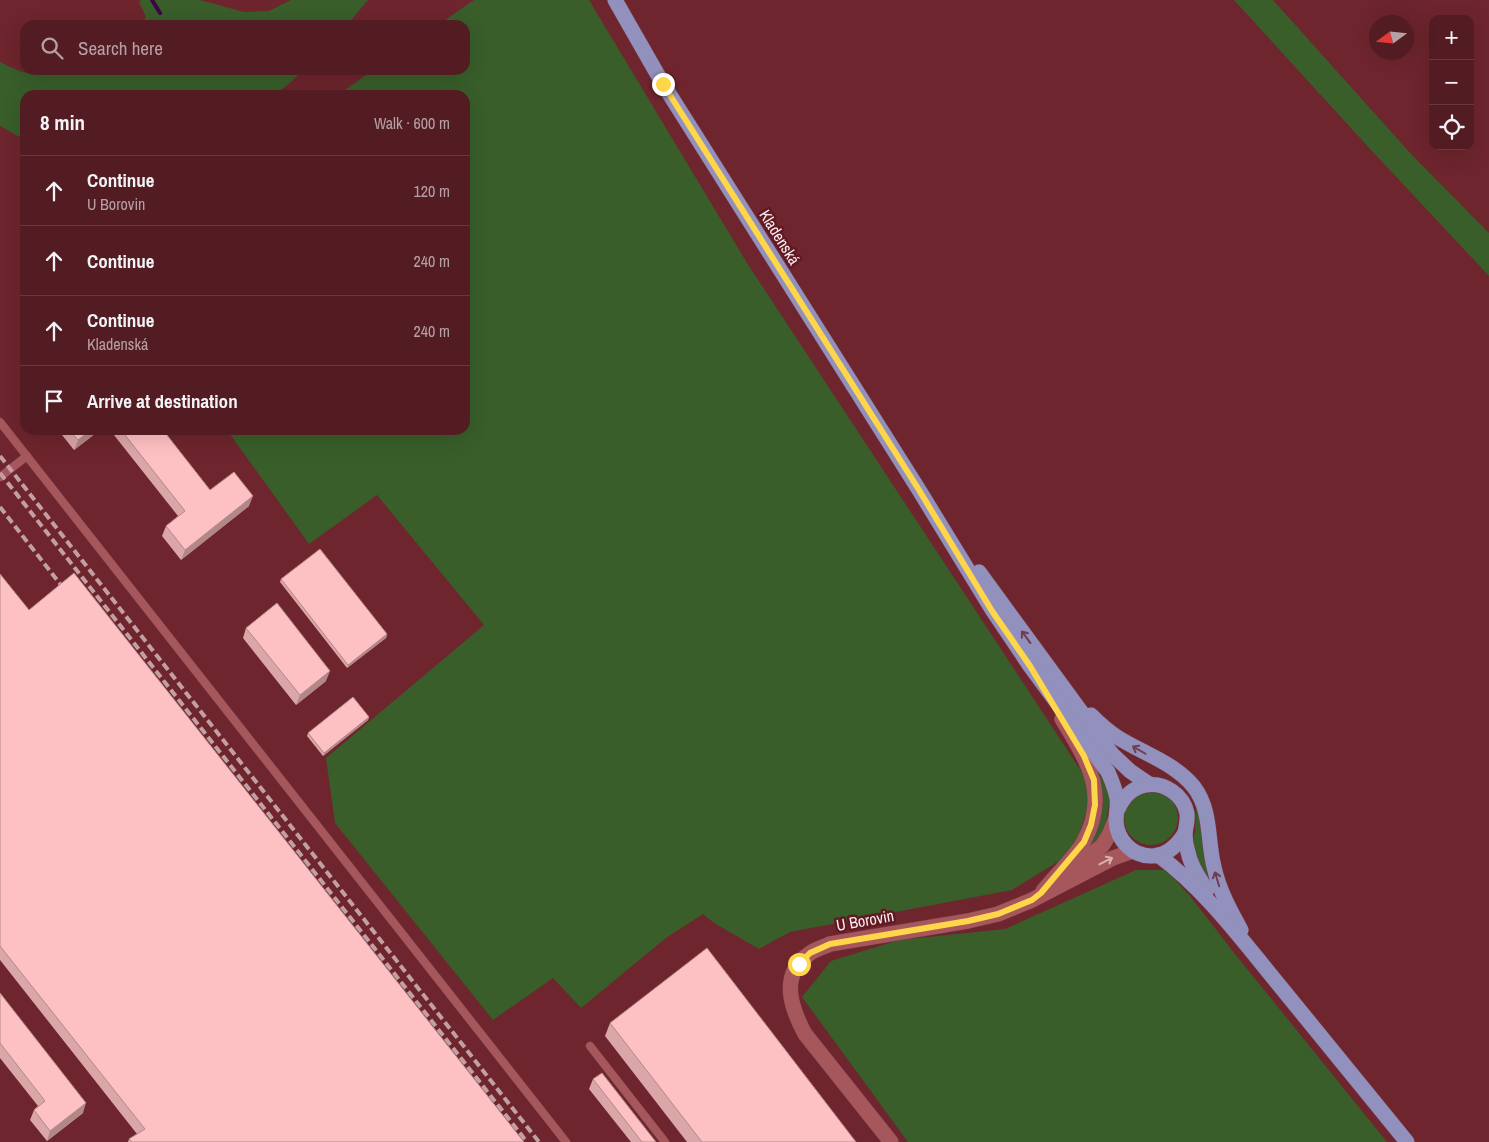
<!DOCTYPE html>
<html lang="en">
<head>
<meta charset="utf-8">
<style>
  :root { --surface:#521c22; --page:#5c292f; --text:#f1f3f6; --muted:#b5a1a5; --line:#683a40 }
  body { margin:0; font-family:"Archivo Narrow",sans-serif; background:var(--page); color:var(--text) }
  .controls { position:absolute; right:15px; top:15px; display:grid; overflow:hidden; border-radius:10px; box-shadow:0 5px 20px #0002 }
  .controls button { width:45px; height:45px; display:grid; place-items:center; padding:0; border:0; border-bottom:1px solid var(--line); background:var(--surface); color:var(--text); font:25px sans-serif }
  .compass { position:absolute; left:1369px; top:15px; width:45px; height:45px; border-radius:50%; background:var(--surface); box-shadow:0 5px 20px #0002; rotate:255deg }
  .stop { position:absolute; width:15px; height:15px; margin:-11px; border:4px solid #ffd54a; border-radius:50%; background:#fff }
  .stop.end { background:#ffd54a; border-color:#fff; box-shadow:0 1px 5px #0008 }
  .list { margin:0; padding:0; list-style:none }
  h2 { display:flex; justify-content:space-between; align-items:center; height:65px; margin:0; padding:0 20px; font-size:21px }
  h2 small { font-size:16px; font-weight:400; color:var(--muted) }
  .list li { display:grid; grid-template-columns:32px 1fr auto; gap:15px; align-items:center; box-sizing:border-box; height:70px; padding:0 20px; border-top:1px solid var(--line) }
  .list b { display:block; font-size:19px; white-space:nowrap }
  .list p { margin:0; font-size:16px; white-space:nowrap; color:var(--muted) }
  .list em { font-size:16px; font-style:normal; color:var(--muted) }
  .icon { flex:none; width:28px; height:28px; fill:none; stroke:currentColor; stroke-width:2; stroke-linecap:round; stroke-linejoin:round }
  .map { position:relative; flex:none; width:1489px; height:1142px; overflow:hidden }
  .search { position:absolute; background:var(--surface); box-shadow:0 5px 20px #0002; left:20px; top:20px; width:450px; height:55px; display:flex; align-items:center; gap:12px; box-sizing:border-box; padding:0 18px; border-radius:15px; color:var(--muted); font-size:19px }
  .panel { position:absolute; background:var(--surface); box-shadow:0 5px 20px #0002; left:20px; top:90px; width:450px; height:345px; border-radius:15px }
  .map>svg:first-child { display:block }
  .green { fill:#395e2a }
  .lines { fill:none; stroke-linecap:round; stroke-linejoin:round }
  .stream { stroke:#390647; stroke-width:4 }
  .lane-casing { stroke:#783d49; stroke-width:9 }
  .street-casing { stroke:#783d49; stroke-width:16 }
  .primary-casing { stroke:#783d49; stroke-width:16 }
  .lane { stroke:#a6575c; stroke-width:8 }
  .street { stroke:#a6575c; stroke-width:15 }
  .primary { stroke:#9290bc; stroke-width:15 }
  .rail { stroke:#c29fa2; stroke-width:4; stroke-dasharray:8 4; stroke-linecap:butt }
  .wall { fill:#daa6a8 }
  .shaded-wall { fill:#b28788 }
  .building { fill:#fec1c3; stroke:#b28788 }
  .oneway { stroke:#703d51 }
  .oneway2 { stroke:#d8b2b4 }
  .route { stroke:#ffd54a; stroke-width:6 }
  .labels { text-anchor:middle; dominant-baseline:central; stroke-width:5; stroke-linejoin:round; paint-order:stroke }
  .street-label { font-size:16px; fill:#f9efef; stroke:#621923 }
</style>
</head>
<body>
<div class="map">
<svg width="1489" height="1142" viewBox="0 0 1489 1142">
  <rect width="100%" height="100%" fill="#6e252d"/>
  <g class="green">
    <polygon points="141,0 200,0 244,12 269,11 291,0 368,0 347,25 141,25 146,17 139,2"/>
    <polygon points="474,0 589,0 747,263 1087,780 1087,809 1076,844 1059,861 1012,890 790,932 759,949 714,923 703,914 666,938 581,1008 553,978 493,1020 335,823 326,758 484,625 377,495 309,544 227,430 465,430 465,95 338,95 373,70 465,70 465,25 438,25"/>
    <polygon points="1234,0 1273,0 1412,155 1489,233 1489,276 1371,150"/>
    <path d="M0,62C21,73 38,79 62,70H303L290,83L274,95H25V140L0,126Z"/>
    <polygon points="1100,774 1102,774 1110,796 1106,825 1100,837 1092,848 1089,847"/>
    <circle cx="1151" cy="818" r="27"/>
    <polygon points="1198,808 1210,879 1208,881 1193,855 1192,844 1195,832 1196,809"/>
    <polygon points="1136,870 1166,870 1190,896 1235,954 1387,1142 908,1142 802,997 831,961 899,940 1005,929"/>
  </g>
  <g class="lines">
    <polyline class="stream" points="152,0 160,13"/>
    <g class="lane-casing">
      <g id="lane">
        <polyline points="0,422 566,1142"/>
        <polyline points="0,477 27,456"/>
        <polyline points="590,1046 665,1142"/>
      </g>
    </g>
    <g class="street-casing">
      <g id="street">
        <polyline points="1065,875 1102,846 1109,835 1116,818"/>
        <path d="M1043,891C1054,877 1077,855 1084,841C1110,793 1086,759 1062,719"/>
        <path d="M891,1142L805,1034C791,1008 779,975 809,954C815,949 824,947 830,944L968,921L998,914L1032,900L1113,858L1133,851"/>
      </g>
    </g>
    <g class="primary-casing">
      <g id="primary">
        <path d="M615,0L663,84L919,490L993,611L1030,666L1108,772C1112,781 1115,789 1117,798C1118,806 1116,813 1116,821C1117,840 1132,856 1151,856C1167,856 1177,846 1185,833"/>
        <polyline points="979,572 1112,754 1130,771 1149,784"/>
        <path d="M1091,715C1099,723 1108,731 1117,737C1142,753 1175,763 1194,787C1212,811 1207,840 1214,867C1219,890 1230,910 1241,930"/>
        <path d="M1118,809C1124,796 1132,788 1146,785C1165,782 1183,795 1187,813C1188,820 1186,826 1185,833C1185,839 1186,846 1188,852C1191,866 1199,878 1207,890"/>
        <path d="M1158,855C1204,889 1239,936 1275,980C1319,1034 1363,1088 1407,1142"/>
      </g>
    </g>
    <use href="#lane" class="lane"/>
    <use href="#street" class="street"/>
    <use href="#primary" class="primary"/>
    <g class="rail">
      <polyline points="0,456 539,1142"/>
      <polyline points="0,473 527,1142"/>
      <polyline points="0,507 68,594"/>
    </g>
  </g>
  <g class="wall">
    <polygon points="58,430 100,430 74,450"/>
    <polygon points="110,430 163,430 210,490 249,506 181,560 162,536 166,526 178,516"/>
    <polygon points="0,574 29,610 524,1142 128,1142 129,1139 137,1134 0,960"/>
    <polygon points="281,579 387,634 386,638 347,668 280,582"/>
    <polygon points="246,628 326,681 296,705 243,638"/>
    <polygon points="369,717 368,720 323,756 307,736 308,733"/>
    <polygon points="0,993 83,1113 47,1141 30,1120 34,1110 38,1106 0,1058"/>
    <polygon points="610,1023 856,1142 687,1142 605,1036"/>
    <polygon points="593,1079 656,1142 631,1142 589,1089"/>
  </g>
  <g class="shaded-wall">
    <polygon points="91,430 100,430 74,450 78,440"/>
    <polygon points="253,496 249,506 181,560 185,550"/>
    <polygon points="387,634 386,638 347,668 348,665"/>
    <polygon points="330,671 326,681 296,705 300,695"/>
    <polygon points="369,717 368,720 323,756 324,753"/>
    <polygon points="86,1103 83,1113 47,1141 50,1131"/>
  </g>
  <g class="building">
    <polygon points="69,430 91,430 78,440"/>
    <polygon points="121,430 163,430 210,490 234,472 253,496 185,550 166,526 185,511"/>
    <polygon points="320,549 387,634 348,665 281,579"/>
    <polygon points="74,573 524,1142 132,1142 129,1139 145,1129 0,946 0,574 29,610"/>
    <polygon points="277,603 330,671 300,695 246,628"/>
    <polygon points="353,697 369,717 324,753 308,733"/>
    <polygon points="707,948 856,1142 702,1142 610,1023"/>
    <polygon points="0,993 86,1103 50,1131 34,1110 45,1101 0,1043"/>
    <polygon points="602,1073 656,1142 642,1142 593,1079"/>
  </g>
  <defs><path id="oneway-shaft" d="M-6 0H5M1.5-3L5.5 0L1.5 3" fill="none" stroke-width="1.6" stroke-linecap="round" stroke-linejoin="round" transform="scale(1.25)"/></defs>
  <g class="oneway">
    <use href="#oneway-shaft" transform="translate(1026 637) rotate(-126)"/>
    <use href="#oneway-shaft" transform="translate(1139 750) rotate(-150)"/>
    <use href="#oneway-shaft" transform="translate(1217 879) rotate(-107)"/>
  </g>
  <use class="oneway2" href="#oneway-shaft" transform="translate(1106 861) rotate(-27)"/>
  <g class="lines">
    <polyline class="route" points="663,84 919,490 992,611 1030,666 1084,756 1094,780 1095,805 1091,825 1084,842 1041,893 1032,900 998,914 968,921 830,944 810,953 799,964"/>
  </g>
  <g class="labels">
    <g class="street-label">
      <text transform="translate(780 237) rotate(58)">Kladenská</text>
      <text transform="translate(865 920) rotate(-10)">U Borovin</text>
    </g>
  </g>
</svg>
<div class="controls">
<button>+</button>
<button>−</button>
<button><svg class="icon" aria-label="locate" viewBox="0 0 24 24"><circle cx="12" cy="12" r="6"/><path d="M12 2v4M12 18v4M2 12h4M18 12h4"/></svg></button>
</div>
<svg class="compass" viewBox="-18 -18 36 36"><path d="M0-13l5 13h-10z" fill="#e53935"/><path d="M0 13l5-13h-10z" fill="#b5a1a5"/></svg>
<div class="stop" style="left:799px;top:964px"></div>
<div class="stop end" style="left:663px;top:84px"></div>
<div class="search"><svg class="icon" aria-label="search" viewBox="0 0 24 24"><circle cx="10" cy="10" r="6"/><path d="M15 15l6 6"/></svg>Search here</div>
<section class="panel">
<h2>8 min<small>Walk · 600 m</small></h2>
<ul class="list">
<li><svg class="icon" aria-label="ahead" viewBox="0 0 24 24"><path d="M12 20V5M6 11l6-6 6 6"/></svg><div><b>Continue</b><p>U Borovin</p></div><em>120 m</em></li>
<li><svg class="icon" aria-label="ahead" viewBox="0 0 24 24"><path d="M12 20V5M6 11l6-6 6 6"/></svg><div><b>Continue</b></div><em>240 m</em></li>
<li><svg class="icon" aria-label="ahead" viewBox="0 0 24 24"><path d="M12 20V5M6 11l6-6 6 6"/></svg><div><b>Continue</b><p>Kladenská</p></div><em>240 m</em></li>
<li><svg class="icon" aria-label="arrive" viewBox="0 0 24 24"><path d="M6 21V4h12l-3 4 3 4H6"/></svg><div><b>Arrive at destination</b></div></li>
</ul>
</section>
</div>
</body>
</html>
